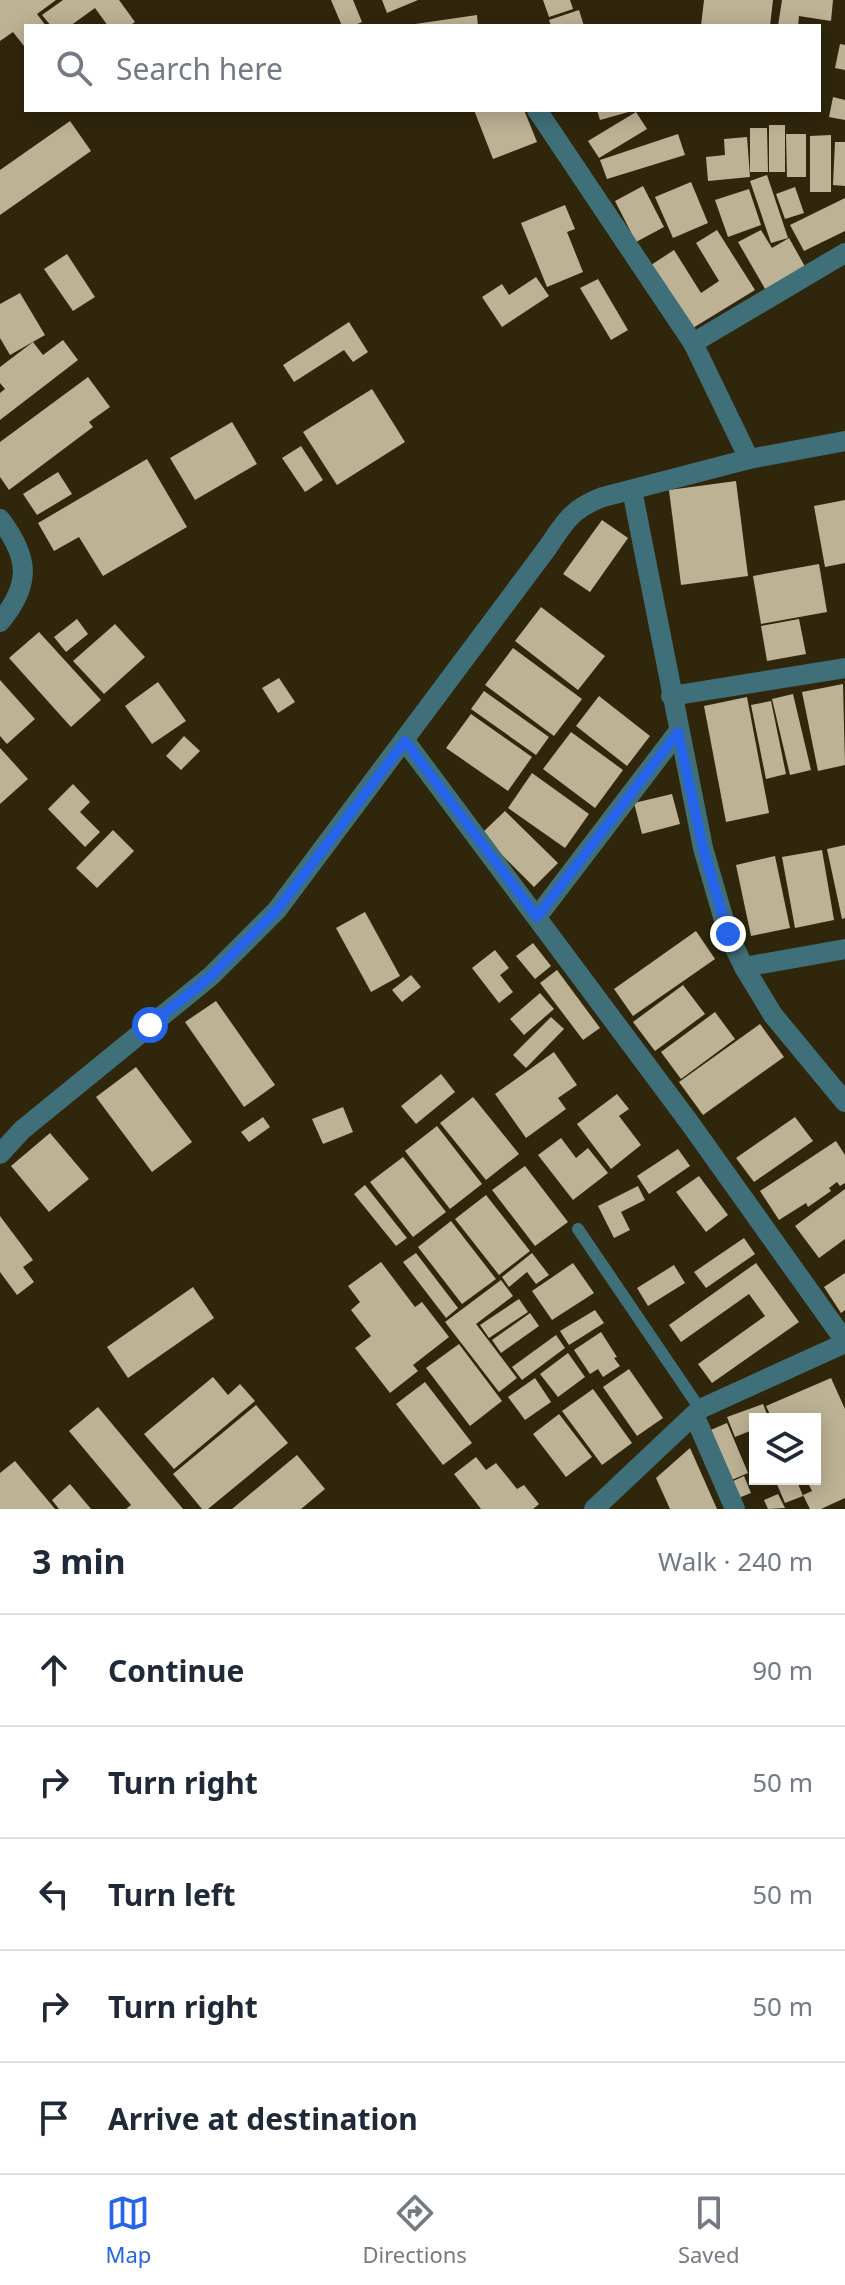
<!DOCTYPE html>
<html lang="en">
<head>
<meta charset="utf-8">
<style>
  :root { --surface:#fff; --page:#f6f6f7; --text:#1f2937; --muted:#747a83; --line:#e0e1e3; --accent:#2563eb }
  body { margin:0; font-family:"Noto Sans",sans-serif; background:var(--page); color:var(--text) }
  .controls { position:absolute; right:24px; bottom:24px; display:grid; overflow:hidden; border-radius:0px; box-shadow:0 4px 20px #0003 }
  .controls button { width:72px; height:72px; display:grid; place-items:center; padding:0; border:0; border-bottom:2px solid var(--line); background:var(--surface); color:var(--text); font:40px sans-serif }
  .stop { position:absolute; width:24px; height:24px; margin:-18px; border:6px solid #2563eb; border-radius:50%; background:#fff }
  .stop.end { background:#2563eb; border-color:#fff; box-shadow:0 2px 8px #0008 }
  .list { margin:0; padding:0; list-style:none }
  h2 { display:flex; justify-content:space-between; align-items:center; height:104px; margin:0; padding:0 32px; font-size:34px }
  h2 small { font-size:26px; font-weight:400; color:var(--muted) }
  .list li { display:grid; grid-template-columns:52px 1fr auto; gap:24px; align-items:center; box-sizing:border-box; height:112px; padding:0 32px; border-top:2px solid var(--line) }
  .list b { display:block; font-size:30px; white-space:nowrap }
  .list em { font-size:26px; font-style:normal; color:var(--muted) }
  .icon { flex:none; width:44px; height:44px; fill:none; stroke:currentColor; stroke-width:2; stroke-linecap:round; stroke-linejoin:round }
  .map { position:relative; flex:none; width:845px; height:1509px; overflow:hidden }
  .search { position:absolute; background:var(--surface); box-shadow:0 4px 20px #0003; left:24px; right:24px; top:24px; height:88px; display:flex; align-items:center; gap:20px; box-sizing:border-box; padding:0 28px; border-radius:0px; color:var(--muted); font-size:30px }
  .sheet { height:664px; background:var(--surface) }
  nav { display:flex; justify-content:space-around; align-items:center; box-sizing:border-box; height:112px; border-top:2px solid var(--line); background:var(--surface); font-size:22px; color:var(--muted) }
  nav a { display:grid; justify-items:center; gap:4px }
  nav .on { color:var(--accent) }
  .map>svg:first-child { display:block }
  .building { fill:#beb294 }
  .lines { fill:none; stroke-linecap:round; stroke-linejoin:round }
  .lane { stroke:#3f7079; stroke-width:12 }
  .street { stroke:#3f7079; stroke-width:20 }
  .route { stroke:#2563eb; stroke-width:10 }
</style>
</head>
<body>
<div class="map">
<svg width="845" height="1509" viewBox="0 0 845 1509">
  <rect width="100%" height="100%" fill="#30260c"/>
  <g class="building">
    <polygon points="0,0 56,0 37,14 46,26 26,26 26,44 24,46 13,32 0,41"/>
    <polygon points="63,0 119,0 135,22 129,26 108,26 95,8 70,26 51,26 42,15"/>
    <polygon points="331,0 353,0 362,22 353,26 342,26"/>
    <polygon points="382,0 418,0 387,13"/>
    <polygon points="543,0 570,0 573,9 549,17"/>
    <polygon points="704,0 773,0 770,26 701,26"/>
    <polygon points="782,0 833,0 831,21 799,16 798,26 778,26"/>
    <polygon points="579,10 584,26 551,26 549,20"/>
    <polygon points="477,15 478,26 415,26 415,24"/>
    <polygon points="840,44 845,45 845,70 835,68"/>
    <polygon points="833,97 845,100 845,120 829,117"/>
    <polygon points="474,110 524,110 537,142 493,159"/>
    <polygon points="597,110 632,110 632,111 600,120"/>
    <polygon points="636,112 647,129 599,158 588,141"/>
    <polygon points="70,121 91,151 0,215 0,170"/>
    <rect x="769" y="125" width="16" height="47"/>
    <polygon points="750,128 767,128 768,172 750,172"/>
    <polygon points="678,134 685,155 607,179 600,160"/>
    <polygon points="786,134 806,134 806,177 787,177"/>
    <polygon points="831,135 831,192 810,192 810,136"/>
    <polygon points="747,137 750,177 708,181 706,157 725,155 724,139"/>
    <polygon points="835,142 845,142 845,186 833,185"/>
    <polygon points="767,175 788,238 771,243 750,181"/>
    <polygon points="691,182 708,223 673,238 655,197"/>
    <polygon points="643,186 664,227 636,242 615,201"/>
    <polygon points="795,187 804,213 785,219 776,194"/>
    <polygon points="749,189 761,225 728,237 715,200"/>
    <polygon points="845,198 845,231 804,251 790,225"/>
    <polygon points="565,205 575,229 567,232 583,272 547,287 521,223"/>
    <polygon points="717,230 755,290 688,331 648,267 674,250 701,293 719,281 696,243"/>
    <polygon points="761,230 772,248 789,238 808,272 768,294 738,242"/>
    <polygon points="67,254 95,297 73,311 44,269"/>
    <polygon points="536,277 549,296 502,327 482,297 502,284 509,295"/>
    <polygon points="598,279 628,330 611,340 580,288"/>
    <polygon points="20,293 45,335 10,355 0,338 0,304"/>
    <polygon points="349,322 368,352 353,362 344,350 294,382 283,365"/>
    <polygon points="63,340 78,360 0,420 0,393 5,389 0,383 0,367 33,342 43,355"/>
    <polygon points="88,377 110,407 89,422 93,427 9,490 0,477 0,442"/>
    <polygon points="372,389 405,442 337,485 303,432"/>
    <polygon points="232,422 257,464 195,500 170,458"/>
    <polygon points="301,446 323,480 305,492 282,458"/>
    <polygon points="147,459 187,527 103,576 79,537 54,551 38,523"/>
    <polygon points="58,472 72,494 37,515 23,494"/>
    <polygon points="736,481 748,576 681,585 669,490"/>
    <polygon points="845,500 845,563 825,567 814,506"/>
    <polygon points="602,520 628,538 590,592 563,574"/>
    <polygon points="819,564 827,612 761,624 753,576"/>
    <polygon points="541,607 605,656 578,690 515,641"/>
    <polygon points="77,619 88,634 66,652 54,637"/>
    <polygon points="799,619 806,654 767,661 761,626"/>
    <polygon points="115,624 145,657 104,694 73,661"/>
    <polygon points="39,632 101,700 71,727 9,658"/>
    <polygon points="513,648 582,699 554,736 485,685"/>
    <polygon points="279,678 295,702 278,713 262,688"/>
    <polygon points="0,680 35,719 7,744 0,736"/>
    <polygon points="158,682 186,721 152,744 125,706"/>
    <polygon points="843,684 845,765 818,771 802,692"/>
    <polygon points="484,691 549,737 536,755 471,709"/>
    <polygon points="793,694 811,770 790,775 772,699"/>
    <polygon points="599,696 650,736 627,766 576,726"/>
    <polygon points="747,697 769,813 726,822 704,706"/>
    <polygon points="771,701 786,774 766,779 751,705"/>
    <polygon points="471,714 532,757 508,791 446,748"/>
    <polygon points="571,732 623,770 595,808 543,769"/>
    <polygon points="184,736 200,751 181,770 166,756"/>
    <polygon points="0,748 28,779 0,804"/>
    <polygon points="532,773 589,814 565,848 508,808"/>
    <polygon points="73,784 90,802 80,812 100,832 85,847 48,809"/>
    <polygon points="672,794 680,824 642,834 634,803"/>
    <polygon points="505,811 558,863 534,887 481,834"/>
    <polygon points="113,830 134,851 97,888 76,868"/>
    <polygon points="845,845 845,918 842,919 827,849"/>
    <polygon points="822,850 834,920 795,928 782,857"/>
    <polygon points="775,856 790,928 751,936 736,865"/>
    <polygon points="365,912 400,976 371,992 336,928"/>
    <polygon points="696,931 715,959 633,1016 614,989"/>
    <polygon points="533,943 551,966 535,979 516,956"/>
    <polygon points="495,950 509,968 500,975 513,992 499,1003 472,968"/>
    <polygon points="557,970 600,1028 583,1040 540,983"/>
    <polygon points="411,975 421,987 402,1002 392,990"/>
    <polygon points="683,985 705,1014 655,1051 633,1022"/>
    <polygon points="540,993 554,1009 524,1035 510,1019"/>
    <polygon points="216,1001 275,1085 244,1107 185,1022"/>
    <polygon points="715,1012 735,1039 681,1079 661,1052"/>
    <polygon points="551,1017 564,1029 526,1068 513,1055"/>
    <polygon points="760,1024 784,1057 703,1115 679,1082"/>
    <polygon points="554,1052 577,1085 558,1098 566,1109 526,1138 495,1094"/>
    <polygon points="136,1067 192,1142 152,1172 96,1097"/>
    <polygon points="441,1074 455,1092 416,1124 401,1106"/>
    <polygon points="617,1094 629,1109 619,1116 641,1145 611,1169 577,1124"/>
    <polygon points="473,1097 519,1154 486,1180 440,1123"/>
    <polygon points="343,1107 353,1132 323,1144 312,1119"/>
    <polygon points="263,1117 270,1127 249,1142 241,1132"/>
    <polygon points="795,1117 813,1141 754,1182 736,1158"/>
    <polygon points="437,1126 482,1184 450,1209 405,1151"/>
    <polygon points="50,1133 89,1179 49,1212 11,1166"/>
    <polygon points="561,1138 576,1158 588,1148 608,1173 573,1200 538,1155"/>
    <polygon points="836,1141 845,1155 845,1183 840,1186 837,1182 829,1188 831,1191 808,1207 806,1203 779,1220 760,1191"/>
    <polygon points="678,1149 690,1166 649,1194 637,1176"/>
    <polygon points="403,1157 446,1212 413,1237 370,1182"/>
    <polygon points="525,1166 568,1222 535,1246 492,1190"/>
    <polygon points="699,1176 728,1215 706,1232 676,1192"/>
    <polygon points="365,1185 407,1238 396,1246 354,1194"/>
    <polygon points="638,1186 645,1200 621,1212 630,1230 614,1238 598,1206"/>
    <polygon points="845,1189 845,1239 819,1258 795,1226"/>
    <polygon points="486,1195 530,1251 499,1275 455,1219"/>
    <polygon points="0,1216 33,1260 23,1267 34,1282 17,1295 0,1272"/>
    <polygon points="451,1221 496,1279 462,1304 418,1247"/>
    <polygon points="744,1238 755,1254 706,1288 694,1272"/>
    <polygon points="416,1253 458,1308 446,1318 403,1262"/>
    <polygon points="532,1253 549,1275 536,1284 527,1272 509,1287 502,1277"/>
    <polygon points="381,1262 415,1307 422,1302 449,1337 413,1365 418,1371 390,1393 355,1348 371,1336 351,1310 360,1302 348,1286"/>
    <polygon points="573,1263 594,1293 552,1320 532,1291"/>
    <polygon points="756,1263 799,1322 712,1383 698,1364 765,1316 749,1294 681,1342 669,1325"/>
    <polygon points="674,1265 685,1283 648,1306 637,1288"/>
    <polygon points="845,1273 845,1310 841,1313 824,1287"/>
    <polygon points="501,1280 513,1296 476,1324 517,1378 499,1392 445,1322"/>
    <polygon points="193,1287 214,1318 128,1378 107,1347"/>
    <polygon points="519,1299 528,1312 489,1338 480,1325"/>
    <polygon points="595,1310 604,1323 569,1345 560,1331"/>
    <polygon points="530,1313 539,1326 501,1353 492,1340"/>
    <polygon points="601,1332 617,1357 614,1358 620,1366 603,1377 598,1369 590,1374 574,1350"/>
    <polygon points="556,1335 565,1348 522,1380 512,1367"/>
    <polygon points="459,1344 502,1401 470,1426 426,1368"/>
    <polygon points="568,1353 585,1377 558,1397 540,1374"/>
    <polygon points="629,1369 663,1418 637,1436 603,1387"/>
    <polygon points="213,1377 228,1395 240,1384 255,1401 174,1469 144,1434"/>
    <polygon points="535,1378 551,1402 525,1420 508,1397"/>
    <polygon points="831,1378 845,1409 845,1498 821,1509 810,1509 803,1495 812,1491 808,1483 817,1479 815,1474 815,1419 790,1419 788,1415 772,1419 766,1406"/>
    <polygon points="425,1382 472,1443 443,1465 396,1404"/>
    <polygon points="593,1389 632,1443 602,1465 562,1411"/>
    <polygon points="763,1404 769,1419 755,1419 755,1429 735,1437 727,1417"/>
    <polygon points="256,1405 288,1443 208,1509 202,1509 173,1474"/>
    <polygon points="98,1407 183,1509 126,1509 131,1505 69,1431"/>
    <polygon points="559,1414 592,1457 566,1477 533,1434"/>
    <polygon points="727,1423 748,1473 727,1482 706,1432"/>
    <polygon points="690,1448 717,1509 670,1509 656,1478"/>
    <polygon points="297,1455 325,1489 301,1509 232,1509"/>
    <polygon points="476,1457 486,1470 496,1463 517,1489 524,1485 539,1504 533,1509 481,1509 454,1474"/>
    <polygon points="15,1461 55,1509 0,1509 0,1473"/>
    <polygon points="744,1476 751,1493 736,1499 729,1483"/>
    <polygon points="784,1479 796,1479 803,1496 785,1503 776,1482"/>
    <polygon points="70,1484 91,1509 59,1509 52,1500"/>
    <polygon points="778,1494 785,1508 768,1509 764,1500"/>
  </g>
  <g class="lines">
    <polyline class="lane" points="578,1229 700,1409"/>
    <g class="street">
      <polyline points="537,110 693,343 749,459"/>
      <polyline points="693,343 845,253"/>
      <polyline points="632,490 703,848 728,934 744,967 773,1015 845,1102"/>
      <path d="M0,519C29,557 32,584 0,622"/>
      <polyline points="671,696 845,668"/>
      <polyline points="405,741 689,1122 845,1341"/>
      <polyline points="537,917 678,732"/>
      <polyline points="744,967 845,949"/>
      <path d="M0,1154L22,1130L211,976L277,910L548,547C565,521 573,508 603,497L749,459L845,441"/>
      <polyline points="695,1417 735,1509"/>
      <polyline points="594,1509 700,1409 845,1343"/>
    </g>
  </g>
  <g class="lines">
    <polyline class="route" points="150,1025 211,976 277,910 405,741 537,917 678,732 703,848 728,934"/>
  </g>
</svg>
<div class="controls">
<button><svg class="icon" aria-label="layers" viewBox="0 0 24 24"><path d="M12 4l9 5-9 5-9-5zM3 14l9 5 9-5"/></svg></button>
</div>
<div class="stop" style="left:150px;top:1025px"></div>
<div class="stop end" style="left:728px;top:934px"></div>
<div class="search"><svg class="icon" aria-label="search" viewBox="0 0 24 24"><circle cx="10" cy="10" r="6"/><path d="M15 15l6 6"/></svg>Search here</div>
</div>
<section class="sheet">
<h2>3 min<small>Walk · 240 m</small></h2>
<ul class="list">
<li><svg class="icon" aria-label="ahead" viewBox="0 0 24 24"><path d="M12 20V5M6 11l6-6 6 6"/></svg><div><b>Continue</b></div><em>90 m</em></li>
<li><svg class="icon" aria-label="right" viewBox="0 0 24 24"><path d="M7 20v-9h11M14 6l5 5-5 5"/></svg><div><b>Turn right</b></div><em>50 m</em></li>
<li><svg class="icon" aria-label="left" viewBox="0 0 24 24"><path d="M17 20v-9H6M10 6l-5 5 5 5"/></svg><div><b>Turn left</b></div><em>50 m</em></li>
<li><svg class="icon" aria-label="right" viewBox="0 0 24 24"><path d="M7 20v-9h11M14 6l5 5-5 5"/></svg><div><b>Turn right</b></div><em>50 m</em></li>
<li><svg class="icon" aria-label="arrive" viewBox="0 0 24 24"><path d="M6 21V4h12l-3 4 3 4H6"/></svg><div><b>Arrive at destination</b></div></li>
</ul>
</section>
<nav>
<a class="on"><svg class="icon" aria-label="map" viewBox="0 0 24 24"><path d="M3 6l6-2 6 2 6-2v14l-6 2-6-2-6 2zM9 4v14M15 6v14"/></svg>Map</a>
<a><svg class="icon" aria-label="directions" viewBox="0 0 24 24"><path d="M12 3l9 9-9 9-9-9zM9 14v-3h6M13 9l2 2-2 2"/></svg>Directions</a>
<a><svg class="icon" aria-label="saved" viewBox="0 0 24 24"><path d="M7 4h10v16l-5-4-5 4z"/></svg>Saved</a>
</nav>
</body>
</html>
